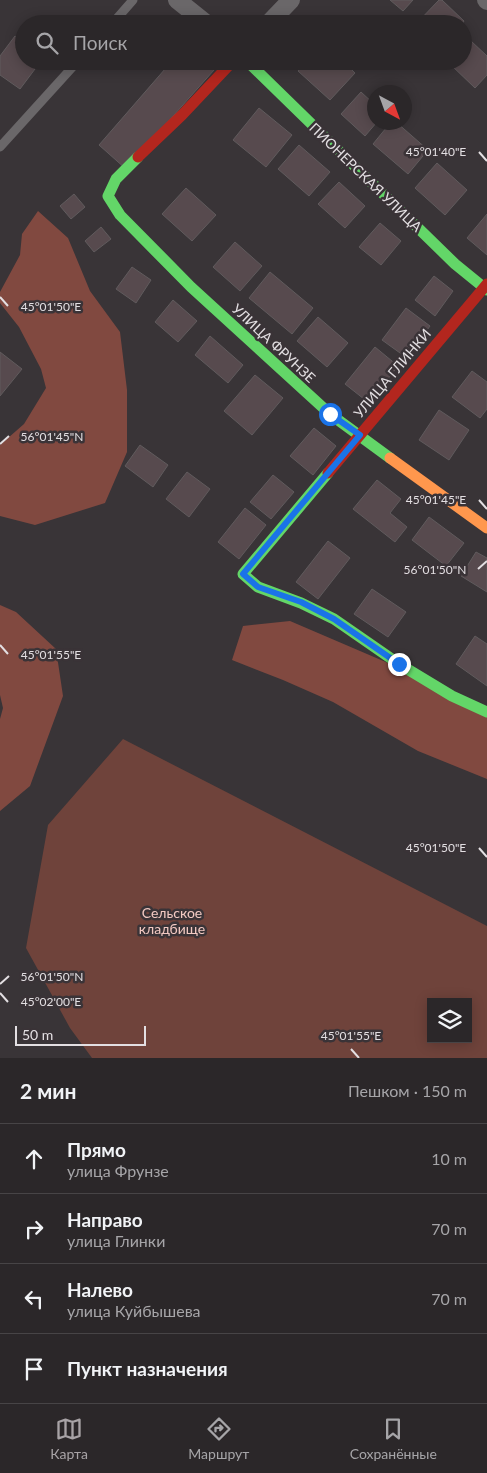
<!DOCTYPE html>
<html lang="ru">
<head>
<meta charset="utf-8">
<style>
  :root { --surface:#2b2729; --page:#373335; --text:#f1f3f6; --muted:#a6a5a8; --line:#474446; --accent:#a8a3a6 }
  body { margin:0; font-family:Lato,sans-serif; background:var(--page); color:var(--text) }
  .controls { position:absolute; right:15px; bottom:15px; display:grid; overflow:hidden; border-radius:0px; box-shadow:0 2px 12px #0003 }
  .controls button { width:45px; height:45px; display:grid; place-items:center; padding:0; border:0; border-bottom:1px solid var(--line); background:var(--surface); color:var(--text); font:25px sans-serif }
  .compass { position:absolute; left:367px; top:85px; width:45px; height:45px; border-radius:50%; background:var(--surface); box-shadow:0 2px 12px #0003; rotate:139deg }
  .scale { position:absolute; left:15px; bottom:12px; width:131px; box-sizing:border-box; padding-left:5px; border:2px solid #e3dfe2; border-top:0; font-size:14px; line-height:18px; white-space:nowrap; color:#e3dfe2; -webkit-text-stroke:4px #3a3337; paint-order:stroke }
  .stop { position:absolute; width:15px; height:15px; margin:-11px; border:4px solid #1a73e8; border-radius:50%; background:#fff }
  .stop.end { background:#1a73e8; border-color:#fff; box-shadow:0 1px 5px #0008 }
  .list { margin:0; padding:0; list-style:none }
  h2 { display:flex; justify-content:space-between; align-items:center; height:65px; margin:0; padding:0 20px; font-size:21px }
  h2 small { font-size:16px; font-weight:400; color:var(--muted) }
  .list li { display:grid; grid-template-columns:32px 1fr auto; gap:15px; align-items:center; box-sizing:border-box; height:70px; padding:0 20px; border-top:1px solid var(--line) }
  .list b { display:block; font-size:19px; white-space:nowrap }
  .list p { margin:0; font-size:16px; white-space:nowrap; color:var(--muted) }
  .list em { font-size:16px; font-style:normal; color:var(--muted) }
  .icon { flex:none; width:28px; height:28px; fill:none; stroke:currentColor; stroke-width:2; stroke-linecap:round; stroke-linejoin:round }
  .map { position:relative; flex:none; width:487px; height:1058px; overflow:hidden }
  .search { position:absolute; background:var(--surface); box-shadow:0 2px 12px #0003; left:15px; right:15px; top:15px; height:55px; display:flex; align-items:center; gap:12px; box-sizing:border-box; padding:0 18px; border-radius:28px; color:var(--muted); font-size:19px }
  .sheet { height:345px; background:var(--surface) }
  nav { display:flex; justify-content:space-around; align-items:center; box-sizing:border-box; height:70px; border-top:1px solid var(--line); background:var(--surface); font-size:14px; color:var(--muted) }
  nav a { display:grid; justify-items:center; gap:2px }
  nav .on { color:var(--accent) }
  .map>svg:first-child { display:block }
  .green { fill:#6f433b; fill-rule:evenodd }
  .forest { fill:#814940 }
  .building { fill:#574a4e; stroke:#605b5d }
  .lines { fill:none; stroke-linecap:round; stroke-linejoin:round }
  .lane { stroke:#6a6769; stroke-width:9 }
  .street { stroke:#6a6769; stroke-width:18 }
  .fast { stroke:#63d668; stroke-width:11 }
  .slow { stroke:#ff974d; stroke-width:11 }
  .jam { stroke:#b3261e; stroke-width:11 }
  .route { stroke:#1a73e8; stroke-width:6 }
  .ticks { fill:none; stroke:#e3dfe2; stroke-width:2 }
  .labels { text-anchor:middle; dominant-baseline:central; stroke-width:5; stroke-linejoin:round; paint-order:stroke }
  .street-label { font-size:14px; fill:#e3dfe2; stroke:#3a3337 }
  .park-label { font-size:14px; fill:#f2c9c2; stroke:#3a3337 }
  .ticks-label { font-size:12px; text-anchor:middle; fill:#e3dfe2; stroke:#3a3337; stroke-width:5; stroke-linejoin:round; paint-order:stroke }
</style>
</head>
<body>
<div class="map">
<svg width="487" height="1058" viewBox="0 0 487 1058">
  <rect width="100%" height="100%" fill="#393437"/>
  <path class="green" d="M123,739L487,926V1058H92L70,1028L26,948L48,825ZM431,1002H468V1039H431Z"/>
  <g class="forest">
    <polygon points="38,211 68,238 90,291 120,332 127,390 127,452 105,503 35,525 0,516 0,445 24,424 46,388 41,369 19,327 0,303 0,292 20,255 22,234"/>
    <polygon points="0,605 16,612 56,649 63,696 30,786 0,811 0,719 3,708 0,695"/>
    <polygon points="290,621 416,675 487,708 487,779 418,751 333,702 283,680 232,660 243,626"/>
  </g>
  <g class="building">
    <polygon points="390,0 413,0 403,11"/>
    <polygon points="439,0 442,0 464,21 462,24 416,24"/>
    <polygon points="15,36 24,43 24,61 41,61 20,89 0,75 0,56"/>
    <polygon points="471,41 487,56 487,75 475,88 450,64 452,61 463,61 463,49"/>
    <polygon points="172,61 204,61 214,70 126,169 99,145"/>
    <polygon points="307,61 343,61 355,73 330,100 298,71"/>
    <polygon points="361,92 374,104 374,122 377,122 365,136 341,114"/>
    <polygon points="259,108 292,135 266,167 233,140"/>
    <polygon points="391,122 396,122 428,150 408,174 373,144"/>
    <polygon points="299,145 330,172 309,196 278,169"/>
    <polygon points="437,163 467,190 445,215 415,188"/>
    <polygon points="339,182 365,206 345,228 318,204"/>
    <polygon points="186,188 216,215 192,241 162,214"/>
    <polygon points="74,194 85,207 71,219 60,206"/>
    <polygon points="487,214 487,255 467,238"/>
    <polygon points="380,223 401,241 381,265 359,247"/>
    <polygon points="101,227 111,239 94,252 85,241"/>
    <polygon points="235,242 262,266 240,291 213,267"/>
    <polygon points="132,267 151,280 136,303 116,289"/>
    <polygon points="270,272 313,308 292,334 249,298"/>
    <polygon points="434,276 453,291 435,316 415,300"/>
    <polygon points="173,300 197,321 178,342 155,322"/>
    <polygon points="406,308 430,326 407,358 382,340"/>
    <polygon points="318,317 348,343 327,367 297,341"/>
    <polygon points="210,336 243,365 228,383 195,355"/>
    <polygon points="375,347 398,366 369,403 345,384"/>
    <polygon points="0,352 22,369 0,396"/>
    <polygon points="472,371 487,382 487,409 480,418 452,397"/>
    <polygon points="255,375 283,398 252,435 224,411"/>
    <polygon points="439,410 469,430 449,460 419,440"/>
    <polygon points="314,428 336,446 313,475 290,456"/>
    <polygon points="140,445 168,465 153,487 125,466"/>
    <polygon points="187,472 210,489 189,517 166,499"/>
    <polygon points="273,475 294,492 271,519 250,502"/>
    <polygon points="377,480 401,499 390,513 407,527 395,542 353,509"/>
    <polygon points="245,508 266,525 239,559 218,542"/>
    <polygon points="429,517 464,543 446,566 412,540"/>
    <polygon points="328,541 350,558 318,599 296,582"/>
    <polygon points="476,552 487,558 487,592 461,576"/>
    <polygon points="372,589 406,612 388,637 354,614"/>
    <polygon points="475,636 487,644 487,686 456,664"/>
  </g>
  <g class="lines">
    <g class="lane">
      <polyline points="112,24 133,0"/>
      <polyline points="0,147 78,61"/>
    </g>
    <g class="street">
      <polyline points="177,0 207,24"/>
      <polyline points="486,0 487,1"/>
      <polyline points="268,24 291,0"/>
    </g>
    <g class="fast">
      <polyline points="247,61 455,264 487,290"/>
      <polyline points="138,157 116,179 108,196 120,215 191,287 330,414 390,458"/>
      <polyline points="328,473 243,574 258,587 301,603 334,619 399,664 452,696 487,712"/>
    </g>
    <polyline class="slow" points="390,458 487,528"/>
    <g class="jam">
      <polyline points="138,157 182,115 233,61"/>
      <polyline points="328,473 487,284"/>
    </g>
  </g>
  <g class="lines">
    <polyline class="route" points="330,414 360,435 243,574 258,587 301,602 334,619 399,664"/>
  </g>
  <path class="ticks" d="M479,152L487,161M0,297L8,306M0,444L9,436M479,500L487,509M478,569L487,561M0,645L8,654M479,848L487,857M0,984L9,976M0,993L8,1002M351,1049L359,1058"/>
  <g class="labels">
    <g class="street-label">
      <text transform="translate(366 177) rotate(44)">ПИОНЕРСКАЯ УЛИЦА</text>
      <text transform="translate(274 343) rotate(43)">УЛИЦА ФРУНЗЕ</text>
      <text transform="translate(392 373) rotate(-50)">УЛИЦА ГЛИНКИ</text>
    </g>
    <g class="park-label">
      <text x="172" y="912">Сельское<tspan x="172" dy="16">кладбище</tspan></text>
    </g>
  </g>
  <g class="ticks-label">
    <text x="436" y="156">45°01'40"E</text>
    <text x="51" y="311">45°01'50"E</text>
    <text x="52" y="441">56°01'45"N</text>
    <text x="436" y="504">45°01'45"E</text>
    <text x="435" y="574">56°01'50"N</text>
    <text x="51" y="659">45°01'55"E</text>
    <text x="436" y="852">45°01'50"E</text>
    <text x="52" y="981">56°01'50"N</text>
    <text x="51" y="1006">45°02'00"E</text>
    <text x="351" y="1040">45°01'55"E</text>
  </g>
</svg>
<div class="controls">
<button><svg class="icon" aria-label="layers" viewBox="0 0 24 24"><path d="M12 4l9 5-9 5-9-5zM3 14l9 5 9-5"/></svg></button>
</div>
<svg class="compass" viewBox="-18 -18 36 36"><path d="M0-13l5 13h-10z" fill="#e53935"/><path d="M0 13l5-13h-10z" fill="#a6a5a8"/></svg>
<div class="scale">50 m</div>
<div class="stop" style="left:330px;top:414px"></div>
<div class="stop end" style="left:399px;top:664px"></div>
<div class="search"><svg class="icon" aria-label="search" viewBox="0 0 24 24"><circle cx="10" cy="10" r="6"/><path d="M15 15l6 6"/></svg>Поиск</div>
</div>
<section class="sheet">
<h2>2 мин<small>Пешком · 150 m</small></h2>
<ul class="list">
<li><svg class="icon" aria-label="ahead" viewBox="0 0 24 24"><path d="M12 20V5M6 11l6-6 6 6"/></svg><div><b>Прямо</b><p>улица Фрунзе</p></div><em>10 m</em></li>
<li><svg class="icon" aria-label="right" viewBox="0 0 24 24"><path d="M7 20v-9h11M14 6l5 5-5 5"/></svg><div><b>Направо</b><p>улица Глинки</p></div><em>70 m</em></li>
<li><svg class="icon" aria-label="left" viewBox="0 0 24 24"><path d="M17 20v-9H6M10 6l-5 5 5 5"/></svg><div><b>Налево</b><p>улица Куйбышева</p></div><em>70 m</em></li>
<li><svg class="icon" aria-label="arrive" viewBox="0 0 24 24"><path d="M6 21V4h12l-3 4 3 4H6"/></svg><div><b>Пункт назначения</b></div></li>
</ul>
</section>
<nav>
<a class="on"><svg class="icon" aria-label="map" viewBox="0 0 24 24"><path d="M3 6l6-2 6 2 6-2v14l-6 2-6-2-6 2zM9 4v14M15 6v14"/></svg>Карта</a>
<a><svg class="icon" aria-label="directions" viewBox="0 0 24 24"><path d="M12 3l9 9-9 9-9-9zM9 14v-3h6M13 9l2 2-2 2"/></svg>Маршрут</a>
<a><svg class="icon" aria-label="saved" viewBox="0 0 24 24"><path d="M7 4h10v16l-5-4-5 4z"/></svg>Сохранённые</a>
</nav>
</body>
</html>
